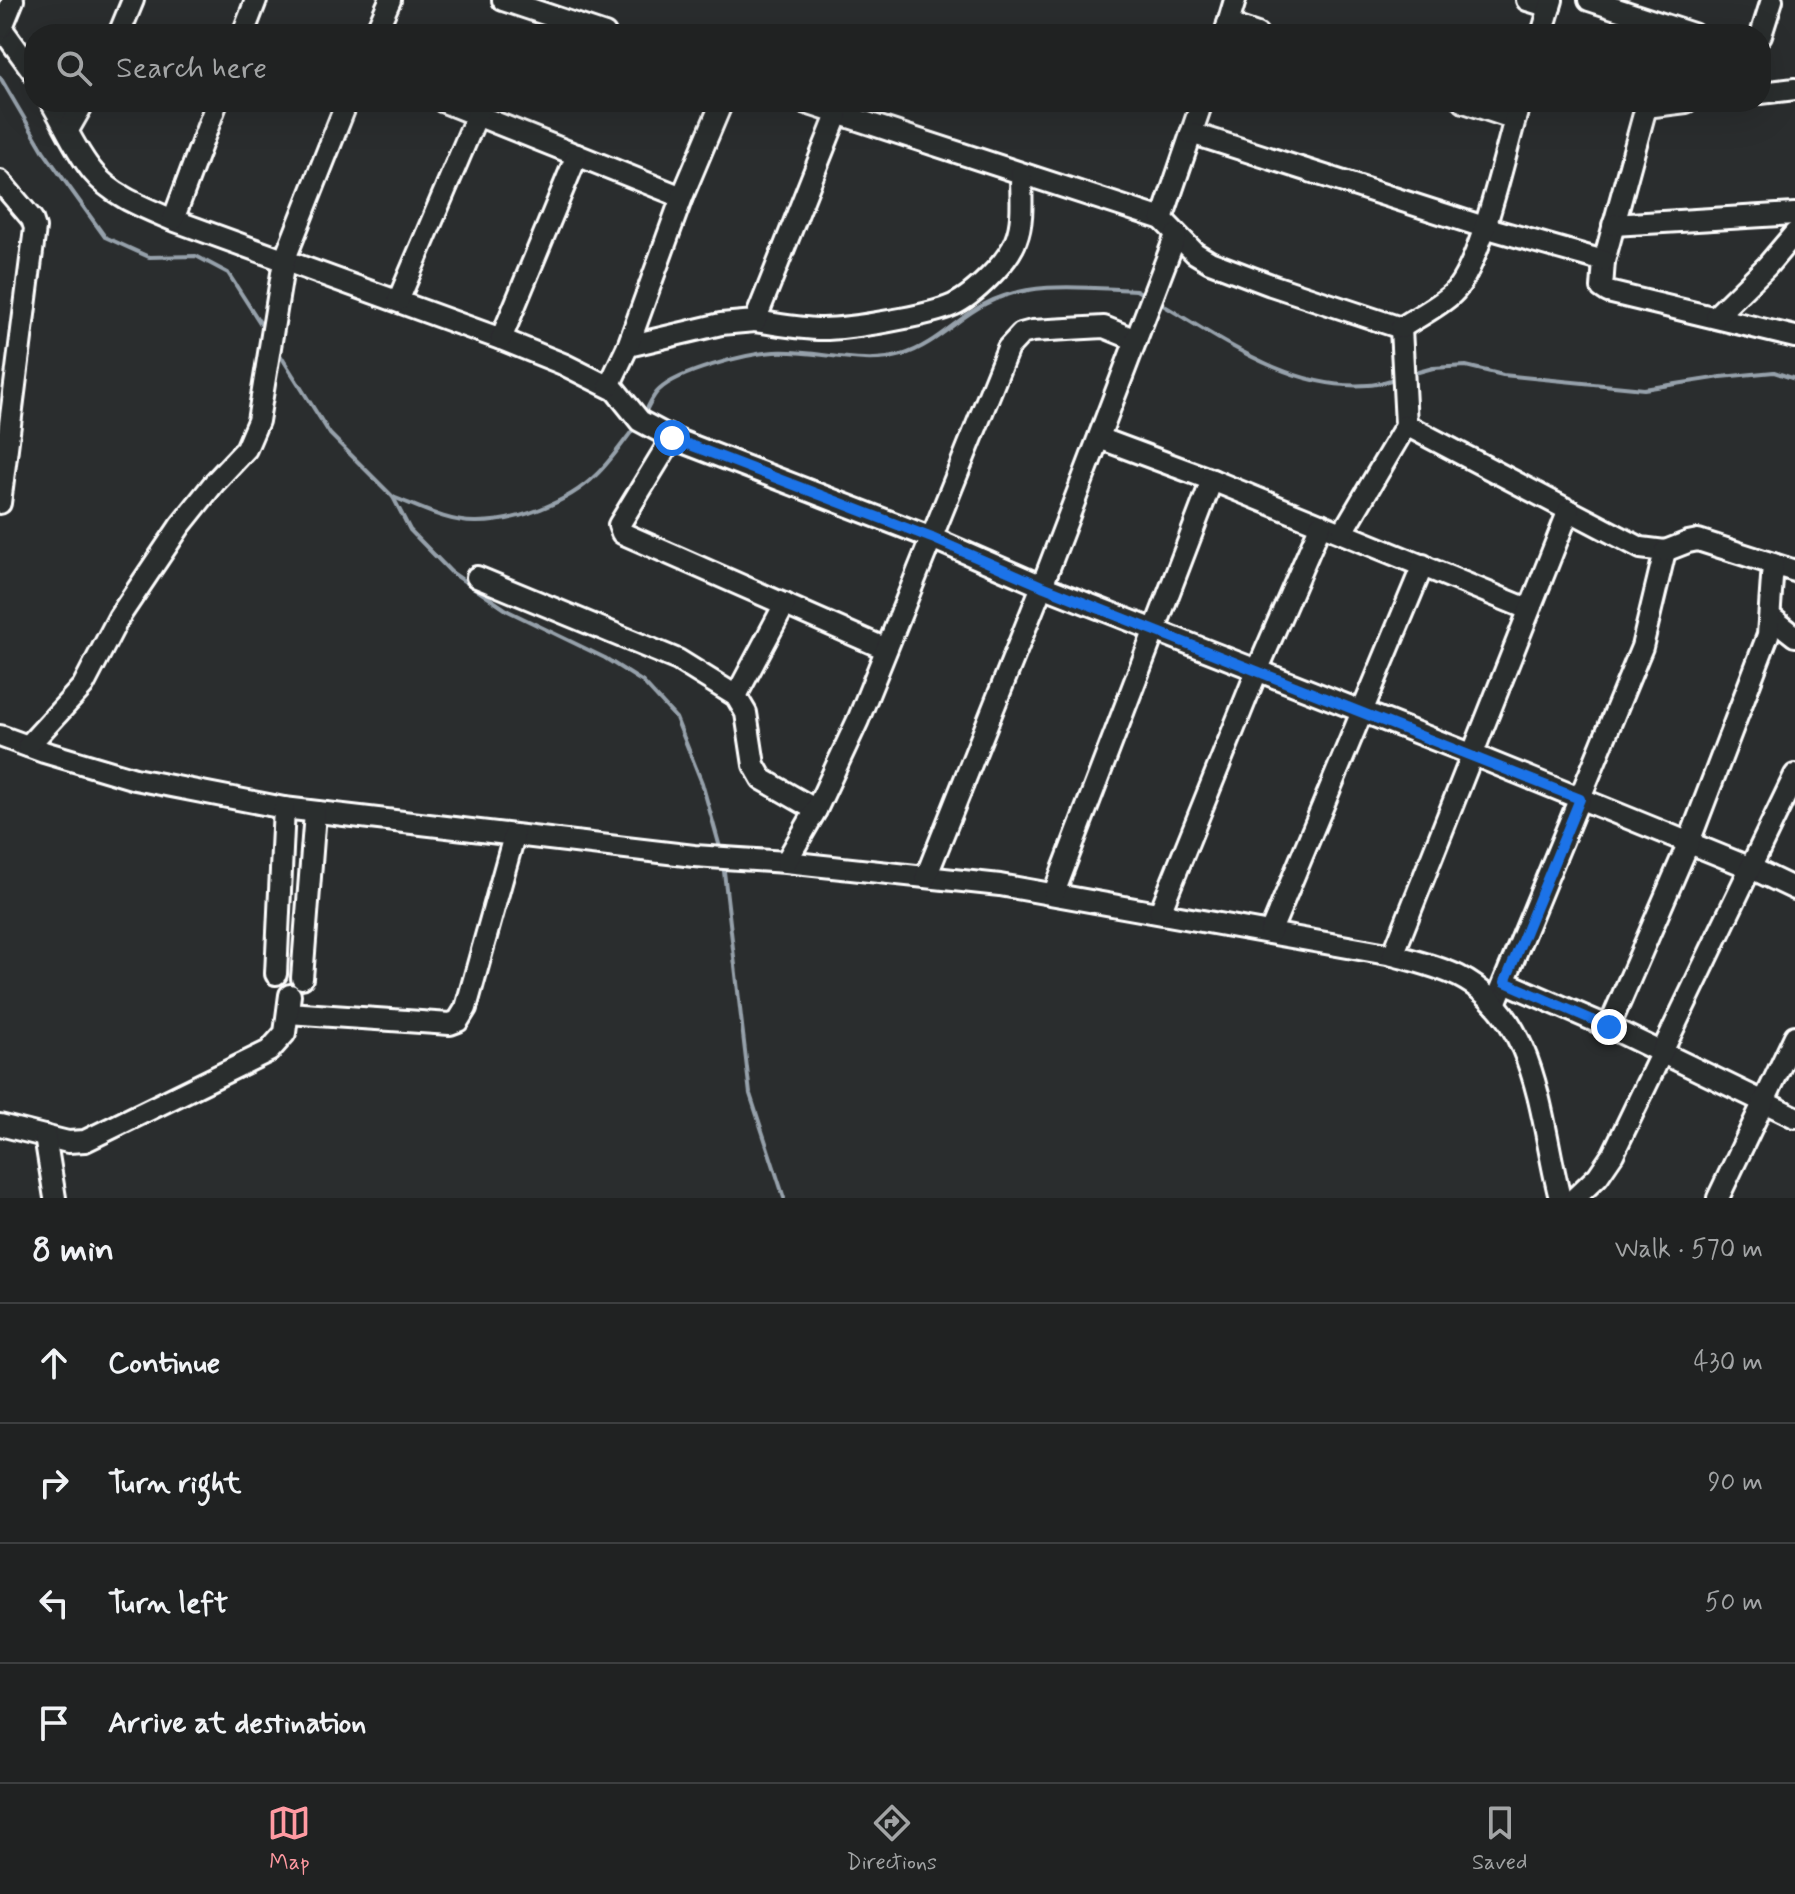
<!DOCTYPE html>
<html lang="en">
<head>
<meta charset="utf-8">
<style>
  :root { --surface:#202222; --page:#2d2f2f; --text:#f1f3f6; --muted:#a2a4a5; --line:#3d3f40; --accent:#ff9aa2 }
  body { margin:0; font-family:Mynerve,sans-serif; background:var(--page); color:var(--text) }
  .stop { position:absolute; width:24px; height:24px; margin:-18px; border:6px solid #1a73e8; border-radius:50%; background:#fff }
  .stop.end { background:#1a73e8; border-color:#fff; box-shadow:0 2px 8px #0008 }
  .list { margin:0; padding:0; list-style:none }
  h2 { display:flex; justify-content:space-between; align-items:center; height:104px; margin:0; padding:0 32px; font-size:34px }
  h2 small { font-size:26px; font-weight:400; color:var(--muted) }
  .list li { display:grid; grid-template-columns:52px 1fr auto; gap:24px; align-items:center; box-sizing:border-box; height:120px; padding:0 32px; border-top:2px solid var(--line) }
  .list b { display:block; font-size:30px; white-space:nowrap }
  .list em { font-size:26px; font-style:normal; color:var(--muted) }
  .icon { flex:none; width:44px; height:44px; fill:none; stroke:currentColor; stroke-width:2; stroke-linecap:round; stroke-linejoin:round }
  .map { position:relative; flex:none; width:1795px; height:1198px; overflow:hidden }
  .search { position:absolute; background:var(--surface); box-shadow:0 8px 32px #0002; left:24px; right:24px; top:24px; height:88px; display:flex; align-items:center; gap:20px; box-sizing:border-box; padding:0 28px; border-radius:32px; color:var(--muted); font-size:30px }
  .sheet { height:584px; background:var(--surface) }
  nav { display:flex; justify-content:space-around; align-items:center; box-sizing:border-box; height:112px; border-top:2px solid var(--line); background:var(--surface); font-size:22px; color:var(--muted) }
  nav a { display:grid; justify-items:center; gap:4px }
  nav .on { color:var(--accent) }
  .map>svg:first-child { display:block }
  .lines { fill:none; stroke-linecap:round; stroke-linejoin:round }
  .stream { stroke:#96a1ab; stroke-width:4 }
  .minor-casing { stroke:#fff; stroke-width:26 }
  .minor { stroke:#2a2d2e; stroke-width:20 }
  .route { stroke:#1a73e8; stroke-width:10 }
</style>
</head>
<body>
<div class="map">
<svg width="1795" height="1198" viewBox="0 0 1795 1198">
  <rect width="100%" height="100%" fill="#2a2d2e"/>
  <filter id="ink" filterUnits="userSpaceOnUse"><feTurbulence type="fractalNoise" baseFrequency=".0125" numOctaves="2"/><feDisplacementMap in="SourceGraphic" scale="16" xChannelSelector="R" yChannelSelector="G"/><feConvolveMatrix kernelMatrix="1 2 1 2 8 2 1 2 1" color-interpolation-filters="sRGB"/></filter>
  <g filter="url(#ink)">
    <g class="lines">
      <g class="stream">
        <polyline points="0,77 44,152 105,237 149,257 196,256 228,273 264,329"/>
        <path d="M1156,301C1220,338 1290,391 1368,385C1378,385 1389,380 1398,378"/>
        <polyline points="277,350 330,434 393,497 410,530 451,572 508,611 605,658 643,682 676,718 702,783 721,851"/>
        <polyline points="1411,374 1433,368 1466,366 1503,375 1644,389 1721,377 1774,372 1795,379"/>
        <path d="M643,416C648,408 652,396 659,390C679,371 746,354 774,352C815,349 861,367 902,355C935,345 956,319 985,304C1031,280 1087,288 1136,290L1145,295"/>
        <path d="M393,497C419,507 449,523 477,522C516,522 568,503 596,475C611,461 623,442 636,426"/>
        <polyline points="723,863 750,1094 784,1198"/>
      </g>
      <g class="minor-casing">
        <g id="minor">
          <polyline points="503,0 605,34"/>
          <polyline points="1527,0 1550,7"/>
          <polyline points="1589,0 1693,34"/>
          <polyline points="1228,24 1257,34"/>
          <polyline points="0,26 34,73"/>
          <polyline points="2,27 13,0"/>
          <polyline points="119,34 133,0"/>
          <polyline points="243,34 256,0"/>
          <polyline points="375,34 390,0"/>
          <polyline points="1225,34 1235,0"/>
          <polyline points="1542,34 1552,0"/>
          <polyline points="1761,35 1772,0"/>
          <polyline points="1761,93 1795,89"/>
          <path d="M51,102C65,125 76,152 93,172C112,196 145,208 173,220L501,339L563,364L615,390L640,421L672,438L932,538L1042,586L1471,754L1751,868L1795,889"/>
          <polyline points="444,102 682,197"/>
          <polyline points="803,102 1162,219"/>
          <polyline points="1202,102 1162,219 1195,253 1210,262 1271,285 1401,328"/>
          <polyline points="1464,102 1515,119"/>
          <polyline points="1686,102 1646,107 1604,261 1602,288 1608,292 1795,337"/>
          <polyline points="68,130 84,102"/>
          <polyline points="1191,133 1484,227 1604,261"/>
          <polyline points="0,181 32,219 35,228 0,503"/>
          <polyline points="173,220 217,102"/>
          <polyline points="1613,225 1795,214"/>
          <polyline points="398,301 477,115"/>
          <polyline points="1716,316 1767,266 1795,233"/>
          <path d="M755,321C777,324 800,329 822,329C849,329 929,316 953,305C973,296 1009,261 1016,240C1024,220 1021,196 1021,174"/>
          <polyline points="1401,328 1406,425 1641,548 1665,551 1642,647 1495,1004"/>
          <path d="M1401,328C1417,317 1438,307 1452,294C1482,267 1506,145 1520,102"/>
          <polyline points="501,339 577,155"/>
          <polyline points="628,346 721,324 755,321 837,115"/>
          <polyline points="609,386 628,346 682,197 722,102"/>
          <polyline points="672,438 619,525 622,533 886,649"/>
          <polyline points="1099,438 1212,480 1528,609"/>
          <polyline points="1343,532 1406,425"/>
          <polyline points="1665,551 1688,542 1698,540 1795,571"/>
          <polyline points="477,577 678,660 736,696 746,713 754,765 762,779 816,810"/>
          <polyline points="1771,617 1795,636"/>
          <polyline points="736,696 785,604"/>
          <path d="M0,736L44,752L135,779L284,808L694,856L786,862L1000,885L1393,955C1415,961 1437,966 1458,976C1539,1016 1540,1122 1560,1198"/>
          <polyline points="28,746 83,686 119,617 180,526 215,482 246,449 258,421 284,261 347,102"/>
          <polyline points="786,862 816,810 858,720 1008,348 1021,334 1032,331 1104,327 1136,340"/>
          <polyline points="926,877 1042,586 1176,235"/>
          <polyline points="1054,893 1212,480"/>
          <polyline points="1160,912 1257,671 1321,524"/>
          <polyline points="1270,933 1423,565"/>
          <polyline points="1393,955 1569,510"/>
          <polyline points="276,974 284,808"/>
          <polyline points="302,978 315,813"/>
          <polyline points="1505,982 1609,1027 1795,1117"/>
          <polyline points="288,1013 450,1024 458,1021 466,1008 514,836"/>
          <polyline points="1609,1027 1689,842 1768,635 1773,564"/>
          <polyline points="0,1125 68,1142 85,1141 269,1051 285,1033 290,995"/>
          <polyline points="45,1136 55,1198"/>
          <polyline points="1575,1198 1598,1176 1613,1154 1795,775"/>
          <polyline points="1718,1198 1795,1036"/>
        </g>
      </g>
      <use href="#minor" class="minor"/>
    </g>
  </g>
  <g class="lines" filter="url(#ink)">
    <polyline class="route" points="672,438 932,538 1042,586 1580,799 1505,982 1609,1027"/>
  </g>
</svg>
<div class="stop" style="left:672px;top:438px"></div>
<div class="stop end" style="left:1609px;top:1027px"></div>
<div class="search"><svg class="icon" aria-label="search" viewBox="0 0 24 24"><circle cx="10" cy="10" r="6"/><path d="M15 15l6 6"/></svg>Search here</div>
</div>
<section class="sheet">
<h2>8 min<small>Walk · 570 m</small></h2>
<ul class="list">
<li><svg class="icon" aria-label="ahead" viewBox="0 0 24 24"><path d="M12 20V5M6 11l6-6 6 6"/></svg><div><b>Continue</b></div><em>430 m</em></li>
<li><svg class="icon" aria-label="right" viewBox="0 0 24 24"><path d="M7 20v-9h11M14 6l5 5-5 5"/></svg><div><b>Turn right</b></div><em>90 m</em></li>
<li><svg class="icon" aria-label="left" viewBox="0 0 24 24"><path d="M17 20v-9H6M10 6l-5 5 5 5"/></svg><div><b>Turn left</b></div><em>50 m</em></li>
<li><svg class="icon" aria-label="arrive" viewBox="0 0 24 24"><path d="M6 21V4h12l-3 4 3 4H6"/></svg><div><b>Arrive at destination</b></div></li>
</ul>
</section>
<nav>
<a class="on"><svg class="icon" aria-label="map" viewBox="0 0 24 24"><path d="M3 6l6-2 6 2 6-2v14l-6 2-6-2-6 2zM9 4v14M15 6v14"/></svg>Map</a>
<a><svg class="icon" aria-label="directions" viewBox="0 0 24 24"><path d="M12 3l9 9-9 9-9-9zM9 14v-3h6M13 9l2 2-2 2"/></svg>Directions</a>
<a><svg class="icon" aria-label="saved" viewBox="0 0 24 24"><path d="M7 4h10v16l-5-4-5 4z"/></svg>Saved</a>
</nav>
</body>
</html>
